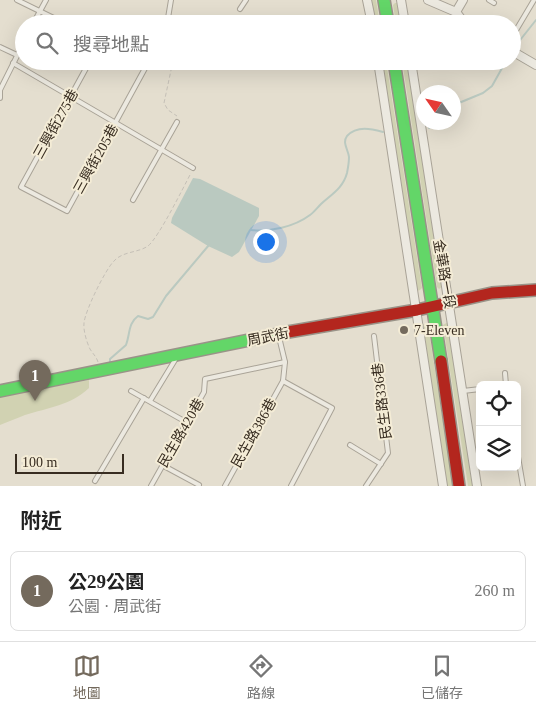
<!DOCTYPE html>
<html lang="zh-TW">
<head>
<meta charset="utf-8">
<style>
  :root { --surface:#fff; --page:#f6f6f6; --text:#222; --muted:#767676; --line:#e0e0e0; --accent:#746a5d }
  body { margin:0; font-family:"Times New Roman","Noto Sans TC",serif; background:var(--page); color:var(--text) }
  .controls { position:absolute; right:15px; bottom:15px; display:grid; overflow:hidden; border-radius:8px; box-shadow:0 5px 20px #0002 }
  .controls button { width:45px; height:45px; display:grid; place-items:center; padding:0; border:0; border-bottom:1px solid var(--line); background:var(--surface); color:var(--text); font:25px sans-serif }
  .compass { position:absolute; left:416px; top:85px; width:45px; height:45px; border-radius:50%; background:var(--surface); box-shadow:0 5px 20px #0002; rotate:304deg }
  .scale { position:absolute; left:15px; bottom:12px; width:109px; box-sizing:border-box; padding-left:5px; border:2px solid #372c20; border-top:0; font-size:14px; line-height:18px; white-space:nowrap; color:#372c20; -webkit-text-stroke:4px #f4ecd6; paint-order:stroke }
  .you { position:absolute; left:265px; top:241px; width:18px; height:18px; margin:-12px; border:4px solid #fff; border-radius:50%; background:#1a73e8; box-shadow:0 0 0 8px #1a73e833 }
  .badge { display:grid; place-items:center; width:32px; height:32px; border-radius:50%; background:var(--accent); color:#fff; font-size:16px; font-weight:700 }
  .pin { position:absolute; translate:-50% -41px; filter:drop-shadow(0 1px 2px #0008) }
  .pin::after { content:''; position:absolute; top:26px; width:18px; height:15px; background:inherit; clip-path:polygon(0 0,100% 0,50% 100%) }
  .list { margin:0; padding:0; list-style:none }
  h2 { display:flex; justify-content:space-between; align-items:center; height:65px; margin:0; padding:0 20px; font-size:21px }
  h2 small { font-size:16px; font-weight:400; color:var(--muted) }
  .list li { display:grid; grid-template-columns:32px 1fr auto; gap:15px; align-items:center; box-sizing:border-box; height:80px; margin:0 10px 10px; padding:0 10px; border:1px solid var(--line); border-radius:8px }
  .list b { display:block; font-size:19px; white-space:nowrap }
  .list p { margin:0; font-size:16px; white-space:nowrap; color:var(--muted) }
  .list em { font-size:16px; font-style:normal; color:var(--muted) }
  .icon { flex:none; width:28px; height:28px; fill:none; stroke:currentColor; stroke-width:2; stroke-linecap:round; stroke-linejoin:round }
  .map { position:relative; flex:none; width:536px; height:486px; overflow:hidden }
  .search { position:absolute; background:var(--surface); box-shadow:0 5px 20px #0002; left:15px; right:15px; top:15px; height:55px; display:flex; align-items:center; gap:12px; box-sizing:border-box; padding:0 18px; border-radius:28px; color:var(--muted); font-size:19px }
  .sheet { height:155px; background:var(--surface) }
  nav { display:flex; justify-content:space-around; align-items:center; box-sizing:border-box; height:70px; border-top:1px solid var(--line); background:var(--surface); font-size:14px; color:var(--muted) }
  nav a { display:grid; justify-items:center; gap:2px }
  nav .on { color:var(--accent) }
  .map>svg:first-child { display:block }
  .green { fill:#d1d2b2 }
  .water { fill:#bac9c0 }
  .lines { fill:none; stroke-linecap:round; stroke-linejoin:round }
  .stream { stroke:#bac9c0; stroke-width:2 }
  .lane-casing { stroke:#a9a397; stroke-width:6 }
  .street-casing { stroke:#a9a397; stroke-width:10 }
  .fast-casing { stroke:#999388; stroke-width:14 }
  .jam-casing { stroke:#999388; stroke-width:14 }
  .path { stroke:#c5c0b7; stroke-width:1; stroke-dasharray:4 2.5; stroke-linecap:butt }
  .lane { stroke:#ece9e0; stroke-width:4 }
  .street { stroke:#ece9e0; stroke-width:8 }
  .fast { stroke:#63d668; stroke-width:11 }
  .jam { stroke:#b3261e; stroke-width:11 }
  .poi-dot { fill:#746a5d; stroke:#f4ecd6; stroke-width:2 }
  .labels { text-anchor:middle; dominant-baseline:central; stroke-width:4; stroke-linejoin:round; paint-order:stroke }
  .street-label { font-size:14px; fill:#372c20; stroke:#f4ecd6 }
  .poi-label { font-size:14px; fill:#372c20; stroke:#f4ecd6; text-anchor:start }
</style>
</head>
<body>
<div class="map">
<svg width="536" height="486" viewBox="0 0 536 486">
  <rect width="100%" height="100%" fill="#e4decf"/>
  <g class="green">
    <polygon points="371,0 376,0 380,24 374,24"/>
    <polygon points="395,3 398,3 401,24 396,24 393,5"/>
    <polygon points="380,61 386,61 422,288 420,290 417,291"/>
    <polygon points="402,61 407,61 443,286 439,289 437,287"/>
    <polygon points="448,322 476,486 468,486 443,325"/>
    <polygon points="423,324 428,325 453,486 446,486"/>
    <path d="M89,380V388C71,405 48,408 25,415C17,418 8,422 0,425V397Z"/>
  </g>
  <polygon class="water" points="193,178 200,179 259,208 259,216 239,252 232,257 208,246 171,223 172,218"/>
  <g class="lines">
    <g class="stream">
      <polyline points="513,49 536,20"/>
      <polyline points="454,105 483,93 492,86 506,61"/>
      <polyline points="429,128 434,122"/>
      <path d="M251,230C270,232 294,227 310,215C314,212 317,208 321,204C332,194 343,188 347,173C348,168 349,162 349,157C348,149 342,143 347,136C357,125 372,129 383,132"/>
      <path d="M110,363V359L126,345C130,335 128,323 138,316L148,319L153,317L166,296L209,245"/>
    </g>
    <g class="lane-casing">
      <g id="lane">
        <polyline points="17,0 66,24"/>
        <polyline points="489,0 494,3"/>
        <polyline points="240,9 246,0"/>
        <polyline points="33,24 46,0"/>
        <path d="M111,24C117,19 120,20 127,24"/>
        <polyline points="167,24 171,0"/>
        <polyline points="512,37 534,0"/>
        <polyline points="0,47 17,55"/>
        <polyline points="90,61 21,187 67,211 149,61"/>
        <polyline points="13,63 193,168"/>
        <polyline points="0,98 0,90 24,42"/>
        <polyline points="133,200 177,122"/>
        <polyline points="505,373 506,385"/>
        <polyline points="283,381 332,408 291,486"/>
        <polyline points="131,391 186,422"/>
        <polyline points="463,391 480,389"/>
        <polyline points="150,401 175,360"/>
        <polyline points="350,445 381,464"/>
        <polyline points="517,451 523,486"/>
        <polyline points="162,465 199,485"/>
        <polyline points="95,481 144,398"/>
        <polyline points="151,486 204,392 205,379 285,362"/>
        <polyline points="225,486 283,381 285,362 279,337"/>
        <polyline points="366,486 388,453 374,336"/>
      </g>
    </g>
    <g class="street-casing">
      <g id="street">
        <polyline points="367,0 372,24"/>
        <polyline points="401,0 405,24"/>
        <polyline points="428,0 456,12 462,20 468,24"/>
        <polyline points="456,12 463,0"/>
        <polyline points="512,51 536,65"/>
        <polyline points="378,61 443,486"/>
        <polyline points="411,61 477,486"/>
      </g>
    </g>
    <g class="fast-casing">
      <g id="fast">
        <polyline points="384,0 388,24"/>
        <polyline points="394,61 441,361"/>
        <polyline points="0,391 288,332"/>
      </g>
    </g>
    <g class="jam-casing">
      <g id="jam">
        <polyline points="288,332 417,310 492,293 536,290"/>
        <polyline points="441,361 459,486"/>
      </g>
    </g>
    <g class="path">
      <polyline points="173,61 164,103 168,110 177,116"/>
      <path d="M98,362C96,356 93,354 90,349C87,343 83,330 84,323C85,311 105,270 114,261C123,251 138,253 148,246C159,237 183,188 191,173"/>
    </g>
    <use href="#lane" class="lane"/>
    <use href="#street" class="street"/>
    <use href="#fast" class="fast"/>
    <use href="#jam" class="jam"/>
  </g>
  <circle class="poi-dot" cx="404" cy="330" r="5"/>
  <g class="labels">
    <g class="street-label">
      <text transform="translate(56 124) rotate(-61)">三興街275巷</text>
      <text transform="translate(96 159) rotate(-61)">三興街205巷</text>
      <text transform="translate(444 274) rotate(80)">金華路一段</text>
      <text transform="translate(268 337) rotate(-11)">周武街</text>
      <text transform="translate(382 401) rotate(-97)">民生路336巷</text>
      <text transform="translate(181 433) rotate(-60)">民生路420巷</text>
      <text transform="translate(254 433) rotate(-61)">民生路386巷</text>
    </g>
    <g class="poi-label">
      <text x="414" y="330">7-Eleven</text>
    </g>
  </g>
</svg>
<div class="controls">
<button><svg class="icon" aria-label="locate" viewBox="0 0 24 24"><circle cx="12" cy="12" r="6"/><path d="M12 2v4M12 18v4M2 12h4M18 12h4"/></svg></button>
<button><svg class="icon" aria-label="layers" viewBox="0 0 24 24"><path d="M12 4l9 5-9 5-9-5zM3 14l9 5 9-5"/></svg></button>
</div>
<svg class="compass" viewBox="-18 -18 36 36"><path d="M0-13l5 13h-10z" fill="#e53935"/><path d="M0 13l5-13h-10z" fill="#767676"/></svg>
<div class="scale">100 m</div>
<div class="you"></div>
<div class="pin badge" style="left:35px;top:401px">1</div>
<div class="search"><svg class="icon" aria-label="search" viewBox="0 0 24 24"><circle cx="10" cy="10" r="6"/><path d="M15 15l6 6"/></svg>搜尋地點</div>
</div>
<section class="sheet">
<h2>附近<small></small></h2>
<ul class="list">
<li><span class="badge">1</span><div><b>公29公園</b><p>公園 · 周武街</p></div><em>260 m</em></li>
</ul>
</section>
<nav>
<a class="on"><svg class="icon" aria-label="map" viewBox="0 0 24 24"><path d="M3 6l6-2 6 2 6-2v14l-6 2-6-2-6 2zM9 4v14M15 6v14"/></svg>地圖</a>
<a><svg class="icon" aria-label="directions" viewBox="0 0 24 24"><path d="M12 3l9 9-9 9-9-9zM9 14v-3h6M13 9l2 2-2 2"/></svg>路線</a>
<a><svg class="icon" aria-label="saved" viewBox="0 0 24 24"><path d="M7 4h10v16l-5-4-5 4z"/></svg>已儲存</a>
</nav>
</body>
</html>
